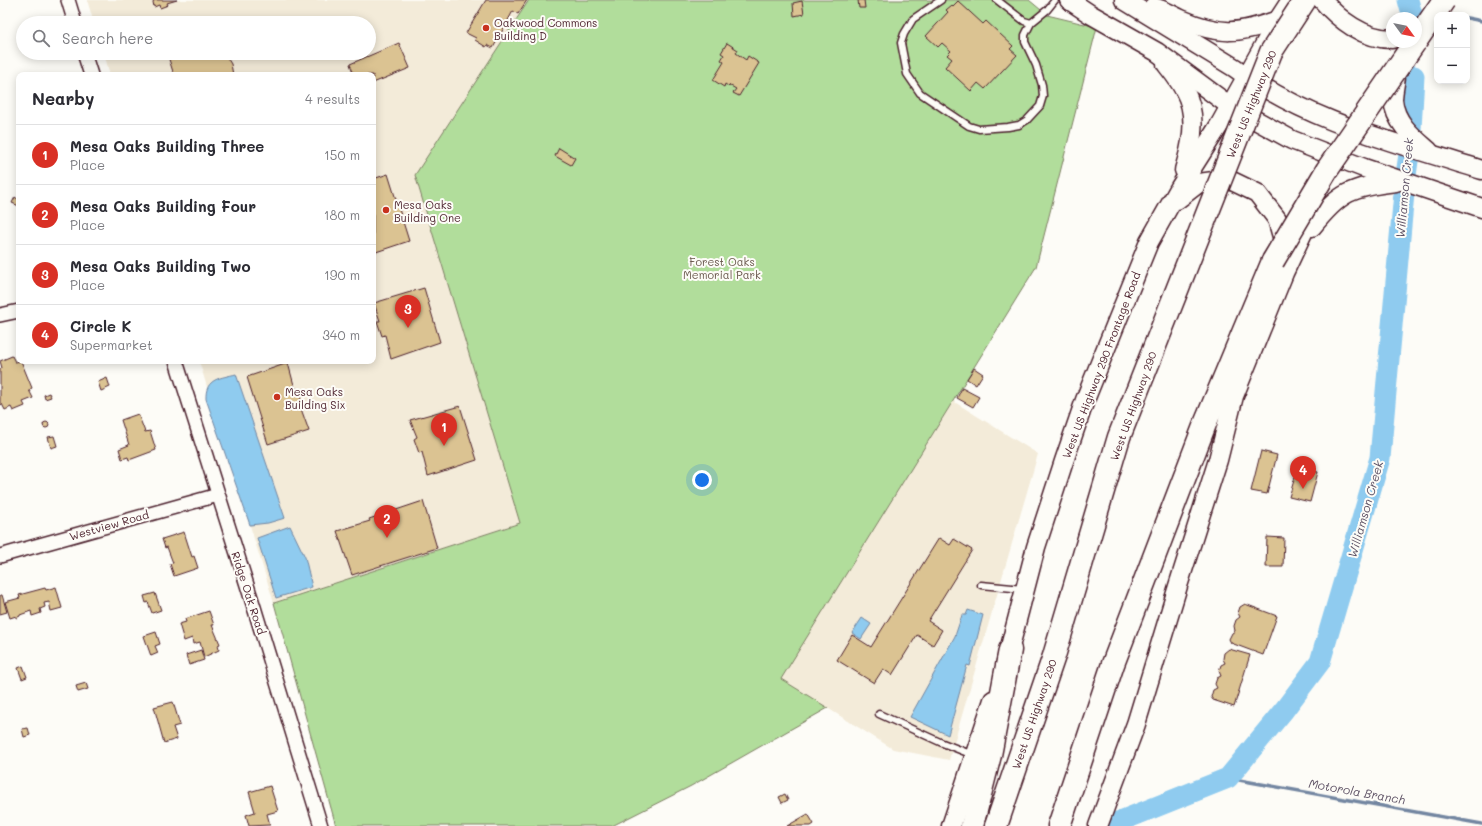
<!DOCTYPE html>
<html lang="en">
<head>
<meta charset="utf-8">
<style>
  :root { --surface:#fff; --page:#f7f7f7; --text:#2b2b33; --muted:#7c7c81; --line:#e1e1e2; --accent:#d93025 }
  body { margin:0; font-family:Mali,sans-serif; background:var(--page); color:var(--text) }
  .controls { position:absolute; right:12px; top:12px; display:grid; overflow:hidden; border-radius:8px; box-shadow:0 2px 10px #0003 }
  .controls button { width:36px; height:36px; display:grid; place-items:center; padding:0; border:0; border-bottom:1px solid var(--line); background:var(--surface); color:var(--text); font:20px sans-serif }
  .compass { position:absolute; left:1386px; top:12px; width:36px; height:36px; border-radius:50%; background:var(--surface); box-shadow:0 2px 10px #0003; rotate:123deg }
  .you { position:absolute; left:702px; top:480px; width:14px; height:14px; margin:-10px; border:3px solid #fff; border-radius:50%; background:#1a73e8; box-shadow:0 0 0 6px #1a73e833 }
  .badge { display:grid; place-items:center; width:26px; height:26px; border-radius:50%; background:var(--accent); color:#fff; font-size:13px; font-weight:700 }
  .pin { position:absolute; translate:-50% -33px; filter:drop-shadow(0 1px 2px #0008) }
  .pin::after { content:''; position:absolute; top:21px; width:14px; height:12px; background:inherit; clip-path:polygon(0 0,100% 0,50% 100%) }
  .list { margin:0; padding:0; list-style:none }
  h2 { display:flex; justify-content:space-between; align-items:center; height:52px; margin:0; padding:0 16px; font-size:17px }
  h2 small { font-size:13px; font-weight:400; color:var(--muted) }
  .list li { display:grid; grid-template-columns:26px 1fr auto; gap:12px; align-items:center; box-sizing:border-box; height:60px; padding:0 16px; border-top:1px solid var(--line) }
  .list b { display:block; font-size:15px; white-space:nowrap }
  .list p { margin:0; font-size:13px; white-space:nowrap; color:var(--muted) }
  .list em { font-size:13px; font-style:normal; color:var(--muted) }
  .icon { flex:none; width:22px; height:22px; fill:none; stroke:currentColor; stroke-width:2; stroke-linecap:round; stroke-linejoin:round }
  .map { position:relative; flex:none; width:1482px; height:826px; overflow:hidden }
  .search { position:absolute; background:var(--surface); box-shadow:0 2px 10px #0003; left:16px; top:16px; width:360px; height:44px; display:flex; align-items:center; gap:10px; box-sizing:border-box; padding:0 14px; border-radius:22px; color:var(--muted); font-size:15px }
  .panel { position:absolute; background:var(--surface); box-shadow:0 2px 10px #0003; left:16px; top:72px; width:360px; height:292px; border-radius:8px }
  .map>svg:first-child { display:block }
  .built { fill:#f3ebd9 }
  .green { fill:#b1dd9b; stroke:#7e7e63 }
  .water { fill:#8fcbef; stroke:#7386a1 }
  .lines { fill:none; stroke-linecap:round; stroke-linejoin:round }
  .stream { stroke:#7386a1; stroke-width:3.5 }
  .river { stroke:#8fcbef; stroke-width:21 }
  .building { fill:#dbc392; stroke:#4a1f2b }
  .service-casing { stroke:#4a1f2b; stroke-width:9 }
  .minor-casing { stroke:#4a1f2b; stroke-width:16 }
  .secondary-casing { stroke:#4a1f2b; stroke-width:21 }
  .motorway-casing { stroke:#4a1f2b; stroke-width:25 }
  .service { stroke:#fdfcf7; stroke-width:6 }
  .minor { stroke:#fdfcf7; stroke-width:13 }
  .secondary { stroke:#fdfcf7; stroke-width:18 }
  .motorway { stroke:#fdfcf7; stroke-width:22 }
  .motorway-bridge-casing { stroke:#4a1f2b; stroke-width:25; stroke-linecap:butt }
  .motorway-bridge { stroke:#fdfcf7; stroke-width:22 }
  .poi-dot { fill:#c8321e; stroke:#fdfcf7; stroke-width:1.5 }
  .labels { text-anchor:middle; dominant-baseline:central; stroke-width:4; stroke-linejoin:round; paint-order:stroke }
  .poi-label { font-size:11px; fill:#4a1f2b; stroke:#fdfcf7; text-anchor:start }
  .street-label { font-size:11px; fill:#4a1f2b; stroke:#fdfcf7 }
  .park-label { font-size:11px; fill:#69584d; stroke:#fdfcf7 }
  .water-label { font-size:12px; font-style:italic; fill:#5f5366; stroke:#fdfcf7 }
</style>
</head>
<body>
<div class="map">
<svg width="1482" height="826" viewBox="0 0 1482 826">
  <rect width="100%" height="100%" fill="#fdfcf7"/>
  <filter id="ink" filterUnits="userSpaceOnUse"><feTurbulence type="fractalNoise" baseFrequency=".025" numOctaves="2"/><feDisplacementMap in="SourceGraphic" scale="8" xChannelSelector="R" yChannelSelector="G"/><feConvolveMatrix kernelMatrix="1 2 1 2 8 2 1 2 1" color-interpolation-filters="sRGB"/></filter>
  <g filter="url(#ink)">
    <g class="built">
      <polygon points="87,0 529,0 415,175 520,523 274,603 199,361 373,361 373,75 110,75 104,53 369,53 369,23 94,23"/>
      <polygon points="953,401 1038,454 949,760 893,749 781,679"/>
    </g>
    <polygon class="green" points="529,0 1029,0 1047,15 1097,27 1036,267 781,679 828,708 691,786 612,826 336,826 274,603 520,523 415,175"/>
    <g class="water">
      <path d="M236,374L285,518L268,523L250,525L206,399C205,378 221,378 236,374Z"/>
      <polygon points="290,526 305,557 312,587 276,598 257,538"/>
      <polygon points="968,610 983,615 970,666 967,665 948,735 910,717 955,636 962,615 966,615"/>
      <polygon points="862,618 871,624 861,639 852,633"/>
    </g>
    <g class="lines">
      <g class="stream">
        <polyline points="1467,18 1482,21"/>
        <polyline points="1228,778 1482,824"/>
      </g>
      <g class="river">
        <polyline points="1408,0 1413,18"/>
        <polyline points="1108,826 1228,778 1284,710 1320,662 1380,458 1405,182 1410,147 1414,76"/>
      </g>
    </g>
    <g class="building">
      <polygon points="154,0 177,0 167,3 168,5 160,8 159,5 154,7 153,2"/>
      <polygon points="486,0 527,0 518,14 513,11 493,48 487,45 486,47 475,40 476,38 466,33"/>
      <polygon points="858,0 864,0 865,8 859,8"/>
      <polygon points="802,1 804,14 794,16 793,3"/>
      <polygon points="958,1 983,24 986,21 1013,46 1010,49 1017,55 985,89 978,83 971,91 945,67 952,59 947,55 951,51 942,43 938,47 926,36 948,12 946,10 952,5 953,6"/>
      <polygon points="216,17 217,23 198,23"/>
      <polygon points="399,43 410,68 373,83 373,75 354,75 350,64"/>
      <polygon points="727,43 738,50 736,53 746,60 748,56 759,63 739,96 733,93 736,89 729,85 728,86 725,84 724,87 713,80 724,62 721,60 724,55 721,53"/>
      <polygon points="167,53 228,53 229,55 226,56 231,64 233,75 174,75"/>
      <polygon points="559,148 575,158 571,165 555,156"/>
      <polygon points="388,174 409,241 373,253 373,179"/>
      <polygon points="15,197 19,200 19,206 12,203"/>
      <polygon points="424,288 440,342 391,359 385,335 382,336 377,321 380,321 374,303"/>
      <polygon points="12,356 15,362 21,361 32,388 29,390 33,398 23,402 25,406 13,411 11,407 5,410 2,404 0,405 0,369 2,368 0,361"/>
      <polygon points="288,363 295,389 297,388 303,405 300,406 309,431 268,444 247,377"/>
      <polygon points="974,368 983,374 976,385 967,379"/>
      <polygon points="107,378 110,387 101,391 98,382"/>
      <polygon points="962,388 979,397 973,407 957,398"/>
      <polygon points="49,393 51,397 45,399 44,395"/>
      <polygon points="460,406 477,460 428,476 422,452 419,453 414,439 417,437 410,420"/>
      <polygon points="138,414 145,432 150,431 156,450 129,460 128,457 122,459 119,449 129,445 121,420"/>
      <circle cx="46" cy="425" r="3"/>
      <polygon points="54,436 57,446 51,448 48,437"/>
      <polygon points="1261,451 1277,455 1267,494 1251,491"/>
      <polygon points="1298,467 1318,472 1310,502 1289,497"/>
      <polygon points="423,501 437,548 352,575 337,531 370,521 369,519"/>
      <polygon points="184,532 192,557 194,556 198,568 174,576 170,564 173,563 167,547 165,548 162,539"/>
      <polygon points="1267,537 1284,538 1283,567 1266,567"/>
      <polygon points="939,538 950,545 954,539 972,550 928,621 942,630 933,645 917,635 892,675 883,669 874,683 837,660 852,635 871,647"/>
      <polygon points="56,587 62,608 51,611 49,602 44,603 45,607 40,609 41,613 32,616 31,611 20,615 20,616 16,618 16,616 10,618 5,602 20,598 19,595 45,588 46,590"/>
      <polygon points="155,593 161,610 152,613 148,602 146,603 144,596"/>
      <polygon points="0,595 2,595 7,612 0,614"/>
      <polygon points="1245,604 1277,616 1263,655 1231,643 1229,639 1232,633 1235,631 1234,626 1236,620 1240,617 1238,613 1240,607"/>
      <polygon points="209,611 214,625 212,625 220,644 218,645 219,650 204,657 200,642 193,644 192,638 184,641 179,624 186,622 185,619"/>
      <polygon points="156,632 160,644 155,646 158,653 151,656 144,636"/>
      <polygon points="1229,649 1250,655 1234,707 1213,700 1211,697 1213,690 1217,688 1215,684 1217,678 1221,676 1219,671 1221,665 1225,663 1223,659 1224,653"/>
      <polygon points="201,650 204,660 189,665 186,655"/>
      <polygon points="23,666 27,677 22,679 18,668"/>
      <polygon points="86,683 88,689 78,692 76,686"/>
      <polygon points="173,702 180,725 173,727 177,739 164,743 154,707"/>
      <polygon points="28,728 30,735 24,737 22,729"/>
      <polygon points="270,786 278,811 267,814 270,825 249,826 246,815 255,812 249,792"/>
      <polygon points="785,794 788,800 782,803 779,797"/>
      <polygon points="808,814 814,824 811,826 787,826"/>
    </g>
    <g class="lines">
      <g class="service-casing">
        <g id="service">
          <polyline points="941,0 913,19 904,34 901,43 907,74 920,93 969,126 979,129 1008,127 1019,125 1027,120 1040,106 1043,96 1042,85 1036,65 1025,42 1025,35 1031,23 1047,10 1055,0"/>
          <polyline points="997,0 1024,21 1031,23"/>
          <polyline points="981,585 1024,589"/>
          <polyline points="879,714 940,742 973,755"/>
        </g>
      </g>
      <g class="minor-casing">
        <g id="minor">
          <polyline points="68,0 75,23"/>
          <polyline points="84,53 91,75"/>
          <polyline points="0,315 19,311"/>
          <polyline points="176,361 253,604 321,826"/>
          <polyline points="0,556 218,495"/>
        </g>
      </g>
      <g class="secondary-casing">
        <g id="secondary">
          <polyline points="1069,0 1090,14 1157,52 1230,106 1292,140 1364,168 1482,208"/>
          <path d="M1124,0L1235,68C1307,122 1398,143 1482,170"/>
          <path d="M1322,0C1339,20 1364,39 1392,39"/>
          <path d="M1153,7C1163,9 1172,15 1181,19C1220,36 1239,34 1278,20"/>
          <path d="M1166,64C1174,74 1183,85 1188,98C1197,121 1191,147 1184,170"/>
          <path d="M1396,77C1395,84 1393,93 1393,100C1395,123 1413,137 1429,151"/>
          <polyline points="1177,200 1199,183 1228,179 1257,193 1277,219 1283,240 1283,252"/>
          <path d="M1312,227C1340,192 1351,187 1396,182"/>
          <polyline points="1006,662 1036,547 1064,461 1085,400 1149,242 1180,187 1220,124 1278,20 1291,0"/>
          <polyline points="951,826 993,700"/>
          <polyline points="1098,826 1136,724 1178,586 1218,460 1234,396 1284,273 1316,205"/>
        </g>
      </g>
      <g class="motorway-casing">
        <g id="motorway">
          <polyline points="972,826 990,755 1010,650"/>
          <polyline points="1059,826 1113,664 1205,424 1273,261"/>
        </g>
      </g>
      <use href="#service" class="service"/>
      <use href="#minor" class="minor"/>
      <use href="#secondary" class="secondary"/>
      <use href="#motorway" class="motorway"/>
      <g class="motorway-bridge-casing">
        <g id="motorway-bridge">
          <polyline points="1416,41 1444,0"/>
          <polyline points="1273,261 1327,170 1415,42"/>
          <polyline points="996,826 1054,656 1119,437 1271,52 1305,0"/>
        </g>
      </g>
      <use href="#motorway-bridge" class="motorway-bridge"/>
    </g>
  </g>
  <g class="poi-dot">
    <circle cx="486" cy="28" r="4"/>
    <circle cx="386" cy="210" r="4"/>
    <circle cx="277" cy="397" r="4"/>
  </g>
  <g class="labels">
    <g class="poi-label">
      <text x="494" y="22">Oakwood Commons<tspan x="494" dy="13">Building D</tspan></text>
      <text x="394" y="204">Mesa Oaks<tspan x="394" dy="13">Building One</tspan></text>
      <text x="285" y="391">Mesa Oaks<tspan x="285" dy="13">Building Six</tspan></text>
    </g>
    <g class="street-label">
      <text transform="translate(1251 104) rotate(-68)">West US Highway 290</text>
      <text transform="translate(1101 365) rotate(-69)">West US Highway 290 Frontage Road</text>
      <text transform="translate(1133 406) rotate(-70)">West US Highway 290</text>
      <text transform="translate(109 525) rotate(-16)">Westview Road</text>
      <text transform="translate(249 593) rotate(72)">Ridge Oak Road</text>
      <text transform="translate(1034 714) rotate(-71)">West US Highway 290</text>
    </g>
    <g class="park-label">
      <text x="722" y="261">Forest Oaks<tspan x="722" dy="13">Memorial Park</tspan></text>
    </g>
    <g class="water-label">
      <text transform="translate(1404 188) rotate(-85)">Williamson Creek</text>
      <text transform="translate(1365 509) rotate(-74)">Williamson Creek</text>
      <text transform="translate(1357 791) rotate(10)">Motorola Branch</text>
    </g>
  </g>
</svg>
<div class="controls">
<button>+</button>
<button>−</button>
</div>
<svg class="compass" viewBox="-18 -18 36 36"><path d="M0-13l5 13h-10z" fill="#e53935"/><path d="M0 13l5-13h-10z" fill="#7c7c81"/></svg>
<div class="you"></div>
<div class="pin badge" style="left:444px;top:446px">1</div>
<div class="pin badge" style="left:387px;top:538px">2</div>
<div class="pin badge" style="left:408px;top:328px">3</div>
<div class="pin badge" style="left:1303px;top:489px">4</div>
<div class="search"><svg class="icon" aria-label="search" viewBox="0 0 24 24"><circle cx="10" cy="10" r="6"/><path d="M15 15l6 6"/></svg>Search here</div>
<section class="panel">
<h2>Nearby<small>4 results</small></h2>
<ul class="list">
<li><span class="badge">1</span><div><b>Mesa Oaks Building Three</b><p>Place</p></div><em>150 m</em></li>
<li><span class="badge">2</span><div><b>Mesa Oaks Building Four</b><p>Place</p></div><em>180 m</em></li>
<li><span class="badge">3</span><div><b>Mesa Oaks Building Two</b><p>Place</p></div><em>190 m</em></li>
<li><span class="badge">4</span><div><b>Circle K</b><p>Supermarket</p></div><em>340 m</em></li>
</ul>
</section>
</div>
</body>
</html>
